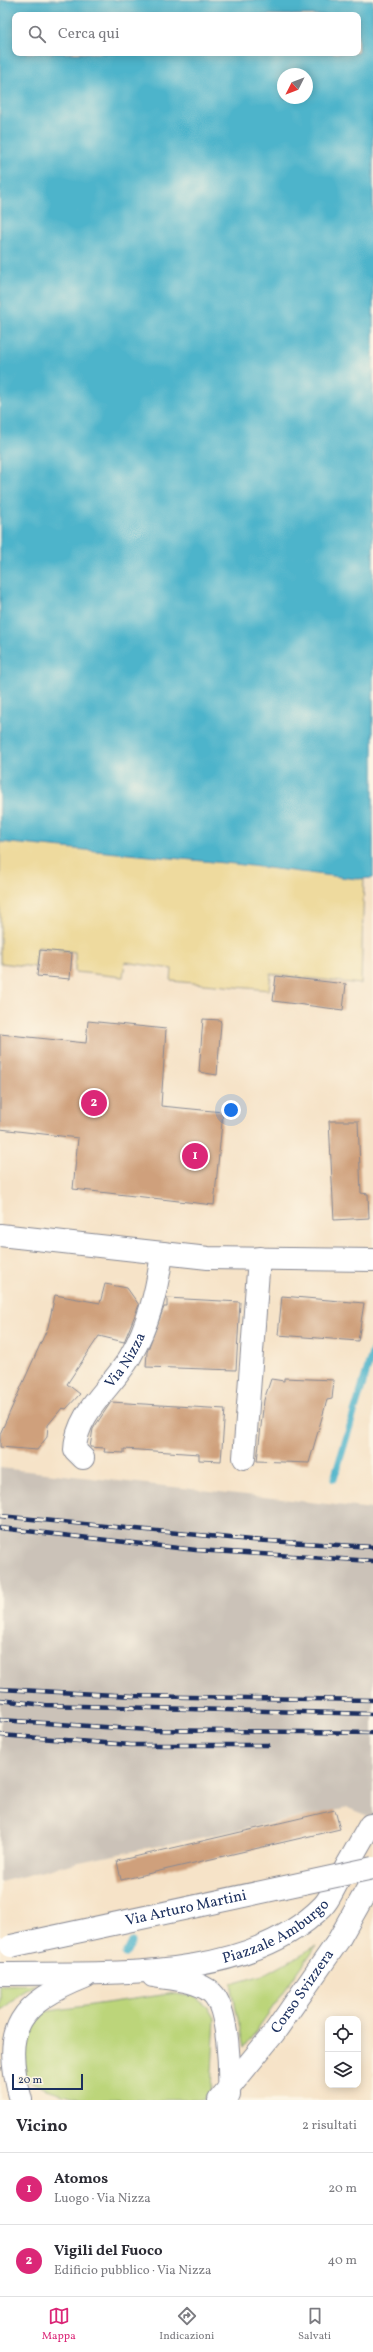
<!DOCTYPE html>
<html lang="it">
<head>
<meta charset="utf-8">
<style>
  :root { --surface:#fff; --page:#f7f7f7; --text:#2b2b33; --muted:#7c7c81; --line:#e1e1e2; --accent:#db2777 }
  body { margin:0; font-family:Vollkorn,serif; background:var(--page); color:var(--text) }
  .controls { position:absolute; right:12px; bottom:12px; display:grid; overflow:hidden; border-radius:8px; box-shadow:0 2px 10px #0003 }
  .controls button { width:36px; height:36px; display:grid; place-items:center; padding:0; border:0; border-bottom:1px solid var(--line); background:var(--surface); color:var(--text); font:20px sans-serif }
  .compass { position:absolute; left:277px; top:68px; width:36px; height:36px; border-radius:50%; background:var(--surface); box-shadow:0 2px 10px #0003; rotate:228deg }
  .scale { position:absolute; left:12px; bottom:10px; width:71px; box-sizing:border-box; padding-left:4px; border:2px solid #1b2f5e; border-top:0; font-size:11px; line-height:14px; white-space:nowrap; color:#1b2f5e; -webkit-text-stroke:3px #fcf5e5; paint-order:stroke }
  .you { position:absolute; left:231px; top:1110px; width:14px; height:14px; margin:-10px; border:3px solid #fff; border-radius:50%; background:#1a73e8; box-shadow:0 0 0 6px #1a73e833 }
  .badge { display:grid; place-items:center; width:26px; height:26px; border-radius:50%; background:var(--accent); color:#fff; font-size:13px; font-weight:700 }
  .pin { position:absolute; translate:-50% -50%; border:2px solid #fff; box-shadow:0 1px 4px #0006 }
  .list { margin:0; padding:0; list-style:none }
  h2 { display:flex; justify-content:space-between; align-items:center; height:52px; margin:0; padding:0 16px; font-size:17px }
  h2 small { font-size:13px; font-weight:400; color:var(--muted) }
  .list li { display:grid; grid-template-columns:26px 1fr auto; gap:12px; align-items:center; box-sizing:border-box; height:72px; padding:0 16px; border-top:1px solid var(--line) }
  .list b { display:block; font-size:15px; white-space:nowrap }
  .list p { margin:0; font-size:13px; white-space:nowrap; color:var(--muted) }
  .list em { font-size:13px; font-style:normal; color:var(--muted) }
  .icon { flex:none; width:22px; height:22px; fill:none; stroke:currentColor; stroke-width:2; stroke-linecap:round; stroke-linejoin:round }
  .map { position:relative; flex:none; width:373px; height:2100px; overflow:hidden }
  .search { position:absolute; background:var(--surface); box-shadow:0 2px 10px #0003; left:12px; right:12px; top:12px; height:44px; display:flex; align-items:center; gap:10px; box-sizing:border-box; padding:0 14px; border-radius:8px; color:var(--muted); font-size:15px }
  .sheet { height:196px; background:var(--surface) }
  nav { display:flex; justify-content:space-around; align-items:center; box-sizing:border-box; height:56px; border-top:1px solid var(--line); background:var(--surface); font-size:11px; color:var(--muted) }
  nav a { display:grid; justify-items:center; gap:2px }
  nav .on { color:var(--accent) }
  .map>svg:first-child { display:block }
  .industrial { fill:#cbc2b8 }
  .green { fill:#bcd57a; stroke:#6c826c }
  .sand { fill:#eeda9e; stroke:#84847e }
  .water { fill:#4db4cb; stroke:#347294; fill-rule:evenodd }
  .lines { fill:none; stroke-linecap:round; stroke-linejoin:round }
  .stream { stroke:#4db4cb; stroke-width:7 }
  .building { fill:#cfa07c }
  .minor-casing { stroke:#888993; stroke-width:24 }
  .major-casing { stroke:#888993; stroke-width:24 }
  .minor { stroke:#fff; stroke-width:22 }
  .major { stroke:#fff; stroke-width:22 }
  .rail-casing { stroke:#1b2f5e; stroke-width:4.5 }
  .rail { stroke:#fcf5e5; stroke-width:3; stroke-dasharray:9; stroke-linecap:butt }
  .minor-bridge-casing { stroke:#888993; stroke-width:24; stroke-linecap:butt }
  .minor-bridge { stroke:#fff; stroke-width:22 }
  .labels { text-anchor:middle; dominant-baseline:central; stroke-width:3.5; stroke-linejoin:round; paint-order:stroke }
  .street-label { font-size:15px; fill:#1b2f5e; stroke:#fcf5e5 }
</style>
</head>
<body>
<div class="map">
<svg width="373" height="2100" viewBox="0 0 373 2100">
  <rect width="100%" height="100%" fill="#fcf5e5"/>
  <filter id="ink" filterUnits="userSpaceOnUse"><feTurbulence type="fractalNoise" baseFrequency=".025" numOctaves="2"/><feDisplacementMap in="SourceGraphic" scale="8" xChannelSelector="R" yChannelSelector="G"/><feConvolveMatrix kernelMatrix="1 2 1 2 8 2 1 2 1" color-interpolation-filters="sRGB"/></filter>
  <filter id="wash" filterUnits="userSpaceOnUse"><feTurbulence type="fractalNoise" baseFrequency=".012" numOctaves="4" result="noise"/><feDisplacementMap in="SourceGraphic" scale="16" xChannelSelector="R" yChannelSelector="G"/><feGaussianBlur stdDeviation="0.9" result="paint"/><feColorMatrix in="noise" values="0 0 0 0 0 0 0 0 0 0 0 0 0 0 0 0 0 1.4 0 .05"/><feComposite in="paint" operator="in"/></filter>
  <g filter="url(#wash)">
    <rect width="100%" height="100%" fill="#f6e3c8"/>
    <polygon class="industrial" points="0,1468 373,1509 373,1818 348,1808 79,1862 0,1882"/>
    <g class="green">
      <polygon points="316,1946 244,2048 231,1984 266,1974"/>
      <polygon points="36,1984 19,1994 0,2012 0,1985"/>
      <polygon points="176,1993 193,1996 208,2007 215,2018 211,2089 204,2100 85,2100 46,2089 28,2080 17,2064 16,2035 43,2012"/>
    </g>
    <polygon class="sand" points="0,808 365,843 361,984 271,974 269,990 171,981 172,969 125,962 123,977 75,972 75,952 38,947 35,967 0,963"/>
    <path class="water" d="M0,0H373V878L357,879L235,864L0,842ZM15,15H358V53H15ZM283,74H307V98H283Z"/>
    <g class="lines">
      <g class="stream">
        <polyline points="334,1479 373,1350"/>
        <polyline points="126,1954 132,1942"/>
      </g>
    </g>
    <g id="blocks">
      <g class="building">
        <polygon points="40,950 72,953 70,979 37,976"/>
        <polygon points="276,976 346,984 343,1010 273,1001"/>
        <polygon points="203,1019 220,1020 221,1023 217,1075 199,1072"/>
        <polygon points="88,1021 166,1029 161,1106 223,1112 214,1205 73,1189 78,1138 0,1129 0,1034 86,1043"/>
        <polygon points="329,1121 358,1121 361,1193 368,1194 369,1218 334,1220"/>
        <polygon points="105,1284 127,1288 139,1305 124,1342 99,1336 67,1384 80,1394 66,1409 62,1408 48,1425 47,1437 37,1450 0,1447 0,1434 48,1327 55,1295 100,1303"/>
        <polygon points="282,1296 364,1303 358,1341 278,1335"/>
        <polygon points="167,1298 240,1302 236,1370 146,1367 147,1352 164,1307 167,1307"/>
        <polygon points="284,1378 334,1380 332,1399 327,1400 309,1463 257,1461 264,1400 271,1379 284,1381"/>
        <polygon points="111,1402 225,1409 221,1461 199,1460 199,1454 124,1449 124,1453 104,1452 105,1448 90,1447 93,1429"/>
        <polygon points="335,1810 340,1829 121,1880 117,1861"/>
      </g>
    </g>
  </g>
  <g filter="url(#ink)">
    <use href="#blocks" fill-opacity="0" stroke="#888993" stroke-width="1"/>
    <g class="lines">
      <g class="minor-casing">
        <g id="minor">
          <path id="s1" d="M83,1458L75,1450C76,1412 112,1388 130,1357C149,1324 157,1290 162,1253"/>
          <polyline points="244,1458 259,1258"/>
        </g>
      </g>
      <g class="major-casing">
        <g id="major">
          <polyline points="0,1235 208,1258 373,1260"/>
          <path id="s2" d="M0,1974C101,1972 246,1984 323,1906C329,1900 333,1890 337,1883C348,1864 359,1844 370,1825"/>
          <path d="M153,1976C171,1979 198,1980 212,1993C229,2009 230,2072 229,2095"/>
          <path d="M21,2100C0,2026 21,2003 85,1977"/>
          <path id="s3" d="M219,2100L274,2033L338,1941L373,1879"/>
        </g>
      </g>
      <use href="#minor" class="minor"/>
      <use href="#major" class="major"/>
      <g class="rail-casing">
        <g id="rail">
          <polyline points="0,1516 251,1540 373,1547"/>
          <polyline points="0,1528 196,1550 373,1561"/>
          <polyline points="0,1689 134,1696 373,1700"/>
          <polyline points="0,1700 45,1705 373,1714"/>
          <polyline points="0,1720 148,1730 373,1733"/>
          <polyline points="0,1735 131,1745 268,1745"/>
        </g>
      </g>
      <use href="#rail" class="rail"/>
      <g class="minor-bridge-casing">
        <g id="minor-bridge">
          <path id="s4" d="M11,1946L373,1868"/>
        </g>
      </g>
      <use href="#minor-bridge" class="minor-bridge"/>
    </g>
  </g>
  <g class="labels">
    <g class="street-label">
      <text stroke="none"><textPath href="#s1" startOffset="116">Via Nizza</textPath></text>
      <text stroke="none"><textPath href="#s4" startOffset="179">Via Arturo Martini</textPath></text>
      <text stroke="none"><textPath href="#s2" startOffset="284">Piazzale Amburgo</textPath></text>
      <text stroke="none"><textPath href="#s3" startOffset="137">Corso Svizzera</textPath></text>
    </g>
  </g>
</svg>
<div class="controls">
<button><svg class="icon" aria-label="locate" viewBox="0 0 24 24"><circle cx="12" cy="12" r="6"/><path d="M12 2v4M12 18v4M2 12h4M18 12h4"/></svg></button>
<button><svg class="icon" aria-label="layers" viewBox="0 0 24 24"><path d="M12 4l9 5-9 5-9-5zM3 14l9 5 9-5"/></svg></button>
</div>
<svg class="compass" viewBox="-18 -18 36 36"><path d="M0-13l5 13h-10z" fill="#e53935"/><path d="M0 13l5-13h-10z" fill="#7c7c81"/></svg>
<div class="scale">20 m</div>
<div class="you"></div>
<div class="pin badge" style="left:195px;top:1156px">1</div>
<div class="pin badge" style="left:94px;top:1103px">2</div>
<div class="search"><svg class="icon" aria-label="search" viewBox="0 0 24 24"><circle cx="10" cy="10" r="6"/><path d="M15 15l6 6"/></svg>Cerca qui</div>
</div>
<section class="sheet">
<h2>Vicino<small>2 risultati</small></h2>
<ul class="list">
<li><span class="badge">1</span><div><b>Atomos</b><p>Luogo · Via Nizza</p></div><em>20 m</em></li>
<li><span class="badge">2</span><div><b>Vigili del Fuoco</b><p>Edificio pubblico · Via Nizza</p></div><em>40 m</em></li>
</ul>
</section>
<nav>
<a class="on"><svg class="icon" aria-label="map" viewBox="0 0 24 24"><path d="M3 6l6-2 6 2 6-2v14l-6 2-6-2-6 2zM9 4v14M15 6v14"/></svg>Mappa</a>
<a><svg class="icon" aria-label="directions" viewBox="0 0 24 24"><path d="M12 3l9 9-9 9-9-9zM9 14v-3h6M13 9l2 2-2 2"/></svg>Indicazioni</a>
<a><svg class="icon" aria-label="saved" viewBox="0 0 24 24"><path d="M7 4h10v16l-5-4-5 4z"/></svg>Salvati</a>
</nav>
</body>
</html>
